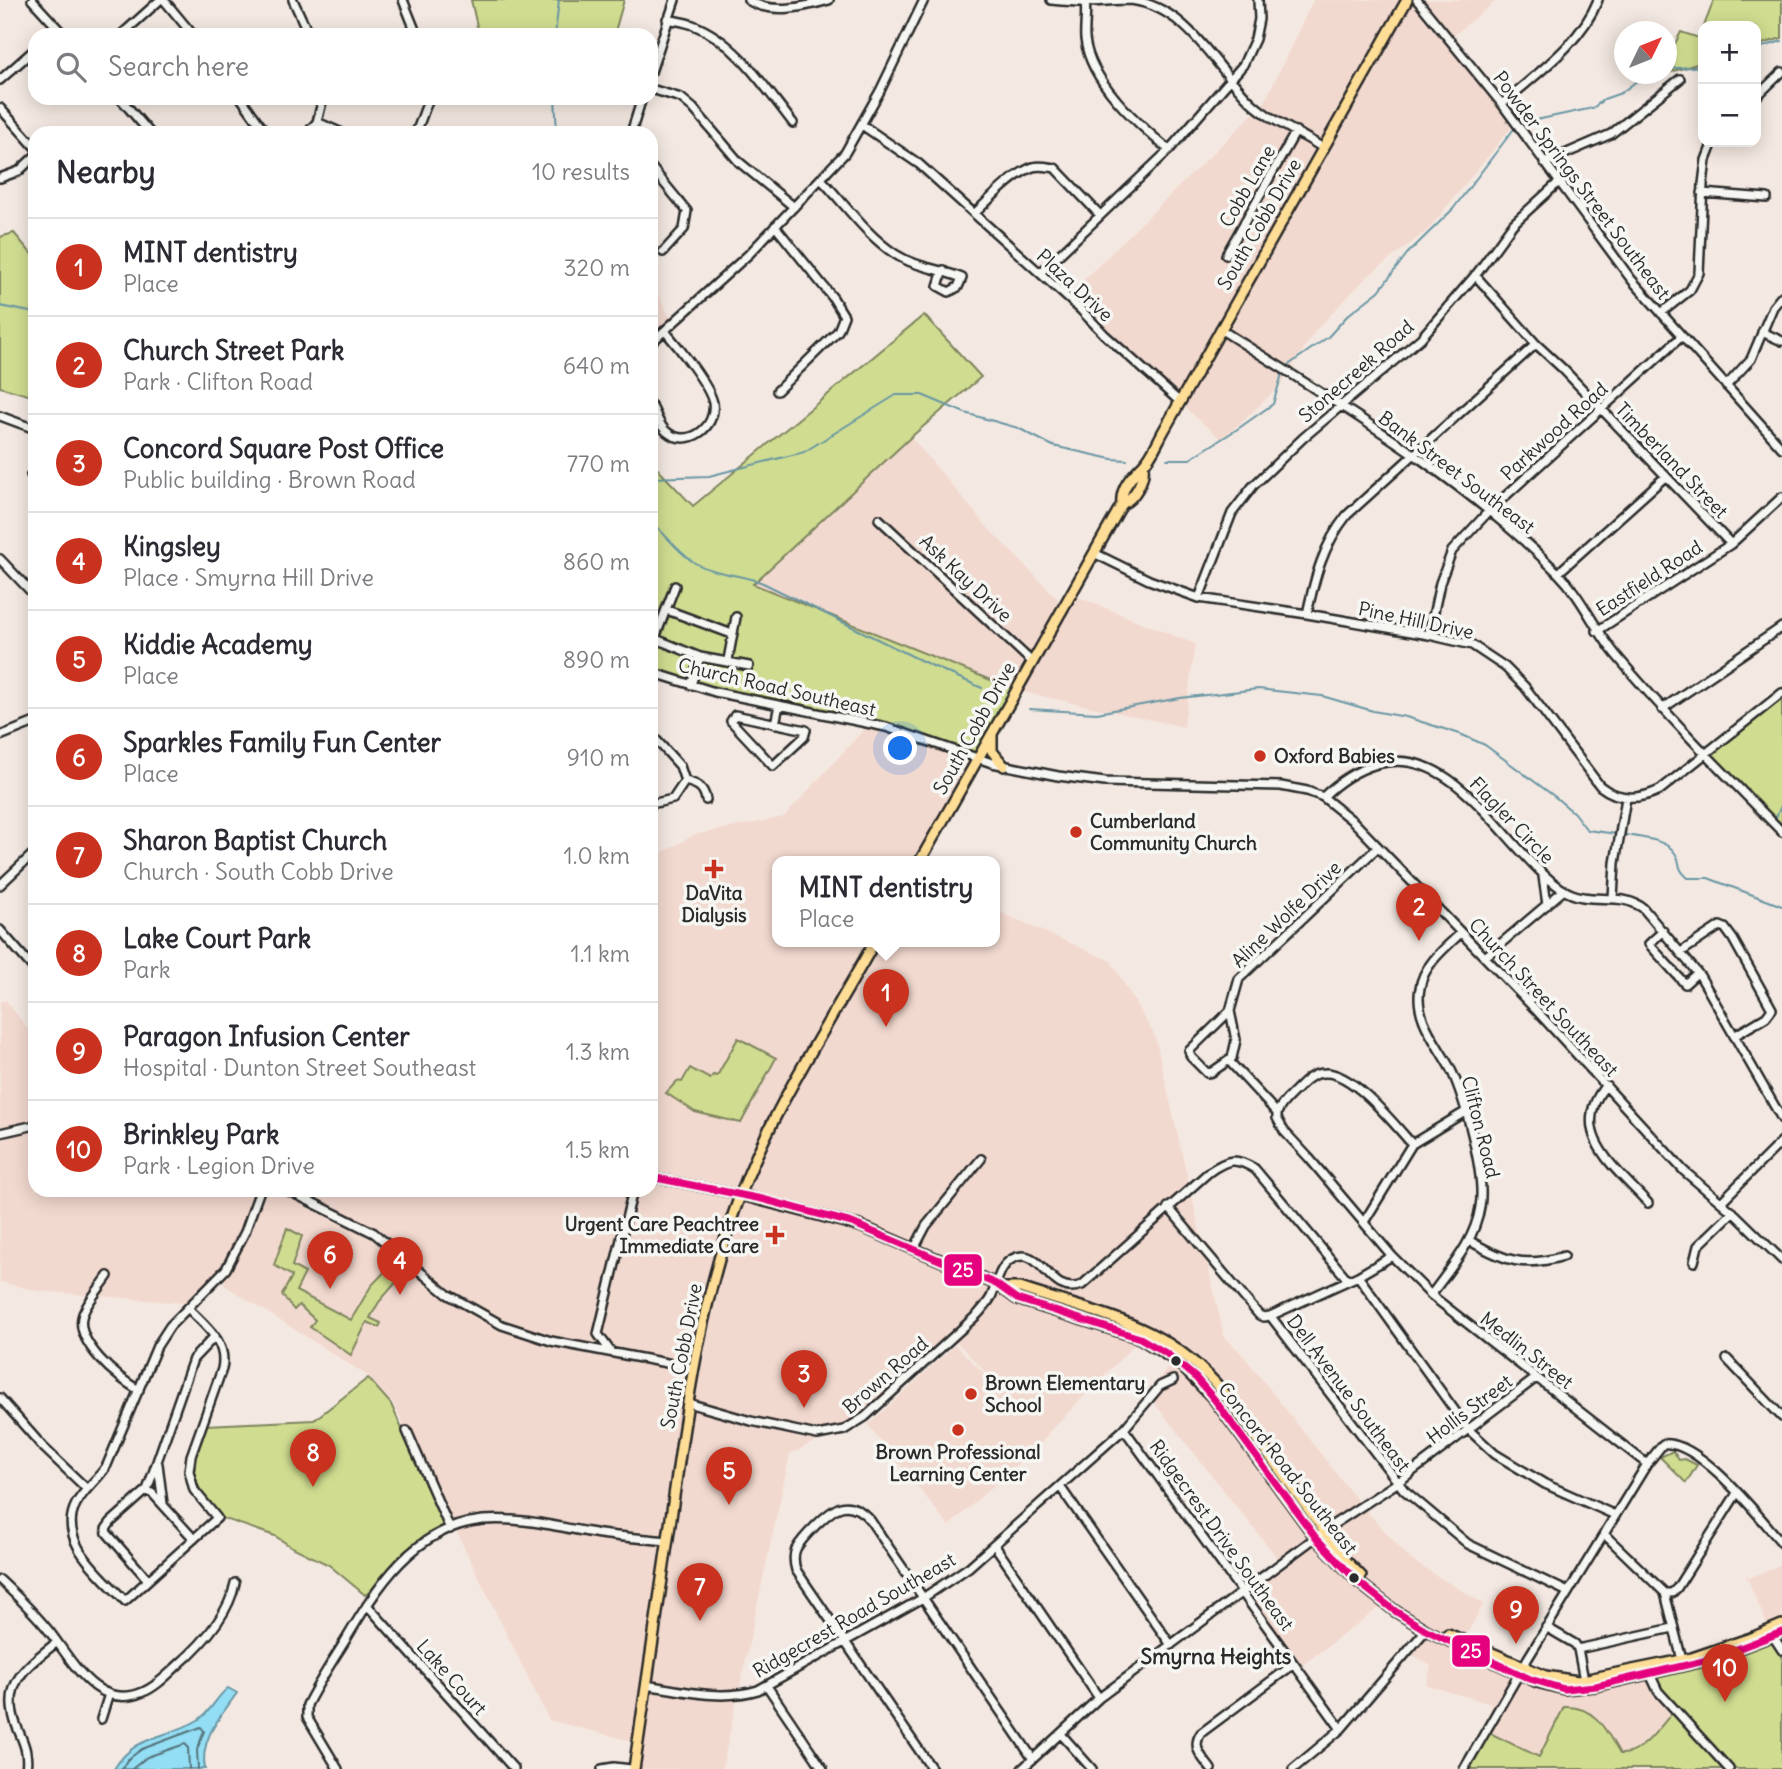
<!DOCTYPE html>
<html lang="en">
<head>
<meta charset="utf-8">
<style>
	:root { --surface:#fff; --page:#f7f7f7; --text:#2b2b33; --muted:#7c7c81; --line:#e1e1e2; --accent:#c8321e }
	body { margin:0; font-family:Delius,sans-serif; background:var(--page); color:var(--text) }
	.controls { position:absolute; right:21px; top:21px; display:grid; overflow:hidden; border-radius:14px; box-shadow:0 4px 18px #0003 }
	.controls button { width:63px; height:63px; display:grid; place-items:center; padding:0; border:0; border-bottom:2px solid var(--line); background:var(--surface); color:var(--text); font:35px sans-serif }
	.compass { position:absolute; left:1614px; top:21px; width:63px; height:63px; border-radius:50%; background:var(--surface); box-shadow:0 4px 18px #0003; rotate:47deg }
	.you { position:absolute; left:901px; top:749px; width:24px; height:24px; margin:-18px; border:5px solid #fff; border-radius:50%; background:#1a73e8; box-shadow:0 0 0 10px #1a73e833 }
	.badge { display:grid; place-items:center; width:46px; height:46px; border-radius:50%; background:var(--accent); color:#fff; font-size:23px; font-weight:700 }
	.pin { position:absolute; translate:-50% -58px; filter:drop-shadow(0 2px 4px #0008) }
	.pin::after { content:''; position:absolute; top:37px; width:24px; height:21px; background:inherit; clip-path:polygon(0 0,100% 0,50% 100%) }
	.popup { position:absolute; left:772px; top:856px; width:228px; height:91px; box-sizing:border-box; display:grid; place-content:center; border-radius:14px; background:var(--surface); filter:drop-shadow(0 2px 5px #0005); font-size:23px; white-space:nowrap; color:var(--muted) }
	.popup b { font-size:26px; color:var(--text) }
	.popup::after { content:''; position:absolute; left:50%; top:100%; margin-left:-14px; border:14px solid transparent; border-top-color:var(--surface) }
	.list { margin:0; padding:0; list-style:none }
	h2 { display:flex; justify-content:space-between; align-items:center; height:91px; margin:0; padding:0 28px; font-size:30px }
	h2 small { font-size:23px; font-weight:400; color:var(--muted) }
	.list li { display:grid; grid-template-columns:46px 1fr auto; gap:21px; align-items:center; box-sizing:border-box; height:98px; padding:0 28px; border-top:2px solid var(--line) }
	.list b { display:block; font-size:26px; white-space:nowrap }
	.list p { margin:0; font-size:23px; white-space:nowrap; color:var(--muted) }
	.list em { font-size:23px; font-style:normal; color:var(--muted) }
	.icon { flex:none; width:38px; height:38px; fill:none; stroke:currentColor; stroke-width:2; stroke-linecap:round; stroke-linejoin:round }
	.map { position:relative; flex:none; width:1782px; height:1769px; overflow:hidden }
	.search { position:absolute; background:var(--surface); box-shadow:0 4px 18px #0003; left:28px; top:28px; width:630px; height:77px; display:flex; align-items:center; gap:18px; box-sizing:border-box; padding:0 24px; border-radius:21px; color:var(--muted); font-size:26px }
	.panel { position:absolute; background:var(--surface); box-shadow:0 4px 18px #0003; left:28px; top:126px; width:630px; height:1071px; border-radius:21px }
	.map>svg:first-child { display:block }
</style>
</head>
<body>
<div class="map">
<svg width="1782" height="1769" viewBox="0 0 1782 1769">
	<rect width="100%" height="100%" fill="#f4e9e2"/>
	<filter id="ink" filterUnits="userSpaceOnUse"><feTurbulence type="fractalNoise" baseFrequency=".0143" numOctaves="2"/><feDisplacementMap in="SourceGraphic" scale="14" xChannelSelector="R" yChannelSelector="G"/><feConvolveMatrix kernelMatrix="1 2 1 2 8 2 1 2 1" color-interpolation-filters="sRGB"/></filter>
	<g filter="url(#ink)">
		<path fill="#f2d9cf" d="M1313,0H1497L1449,39L1515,123L1428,230L1368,276L1316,330L1280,386L1222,440L1175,399L1066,297L1264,103Z
			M651,279L673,324L651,340Z
			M911,437L989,529L1064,605L1071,594L1195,644L1184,727L1018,691L752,584Z
			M868,725L915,743L982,761L922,861H778V941H994L995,910L1111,961L1155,1036L1224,1336L1243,1355L1361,1505L1411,1560L1484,1604L1461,1643L1521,1671L1533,1664L1575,1675L1640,1667L1771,1634L1745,1573L1749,1578L1782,1564V1650L1675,1710L1639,1748L1622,1755L1564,1707L1539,1758L1486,1731L1491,1704L1426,1685L1431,1666L1405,1650L1420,1631L1380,1607L1296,1670L1240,1587L1278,1559L1147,1394L1176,1358L1140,1339L1047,1434L1048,1436L949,1526L868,1425L955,1345L1029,1417L950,1335L860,1420L790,1454L722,1769H632L635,1742L549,1720L393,1403L368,1376L224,1285L225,1272L196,1304L38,1291L0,1282V1002L6,1000L35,1039V1190H651V859L694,835L784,817Z"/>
		<path fill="#d0dd90" stroke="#7e845e" stroke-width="2" d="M471,0H624L614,35H479Z
			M1714,0H1782V38L1756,46V26H1704Z
			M1703,28V62L1658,76L1659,74H1666L1667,59L1681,32L1699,38Z
			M14,233L35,258V397L0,387V237Z
			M924,315L981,377L911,437L753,584L1018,691L982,761L915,743L868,725L715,692L651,669V462L693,506Z
			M1782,688V832L1704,753Z
			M738,1038L776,1058L741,1123L695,1112L666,1093L677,1081L682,1082L690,1068L710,1079L713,1075L717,1076Z
			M287,1228L302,1236L292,1266L305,1273L296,1291L351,1320L371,1286L396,1260L406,1271L379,1302L370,1318L381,1323L379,1327L367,1322L351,1355L310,1327L315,1320L299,1305L294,1310L282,1295L292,1276L274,1265Z
			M368,1378L391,1404L444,1524L443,1527C430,1534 415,1542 404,1553C391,1566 381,1585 365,1595L329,1565L290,1546L275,1536L222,1518L203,1497L194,1475L195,1458L206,1425L314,1420Z
			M1673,1451L1679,1460L1685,1459L1697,1465L1686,1483L1660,1457Z
			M1772,1634L1782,1650V1769H1464L1486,1731L1539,1757L1564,1707C1595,1705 1606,1730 1620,1754C1642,1756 1661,1724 1675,1710L1649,1672Z"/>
		<path fill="#93def4" stroke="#6996a4" stroke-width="2" d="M228,1688L237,1693C221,1716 199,1739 205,1769H114C135,1734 166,1739 198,1720C211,1712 216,1697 228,1688Z"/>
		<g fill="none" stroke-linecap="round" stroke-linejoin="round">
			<path stroke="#55737b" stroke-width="2" d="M122,1769L127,1760L142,1749L201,1727L204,1731L197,1750L198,1769
				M132,1769L147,1757L185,1744L188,1747L189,1769"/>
			<path stroke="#6996a4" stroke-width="2" d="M555,35L559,0
				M1756,49L1782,41
				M1666,69L1703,66
				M555,98L557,133
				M1522,123L1593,108L1604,99L1621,93L1646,74
				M0,306L35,313
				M1287,366L1328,337L1348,315L1379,291L1407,254L1453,209L1513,130
				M1167,459H1190L1239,428L1273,404L1282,374
				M651,478L709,476L804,452L896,395H922L965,413L1018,428L1053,446L1112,459L1127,460
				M651,522C667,535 677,552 695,563C716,575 741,574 763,583L926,663L982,688
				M1029,709L1097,713L1180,698L1258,689L1322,696L1373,711L1406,717L1460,734L1485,745L1554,796L1574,813L1587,830L1617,834
				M1776,817L1782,804
				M1626,835C1641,838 1666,839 1675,853C1683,864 1674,865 1688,878H1708L1782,906"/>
			<defs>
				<path id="minor" d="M32,0L64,35
					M164,0L193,35
					M293,0L309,35
					M403,0L417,35
					M748,0C771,15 805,7 829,0
					M1051,0C1062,1 1073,2 1083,2C1099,2 1115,0 1131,0C1189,8 1214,66 1251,102C1271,121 1300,133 1323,148
					M1417,0L1502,104L1631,279L1782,448
					M1085,1C1087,13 1084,26 1085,39C1090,82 1138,124 1169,150
					M667,19C676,21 685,22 693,25C736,41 766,89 793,123
					M121,35L160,0
					M651,72L675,0
					M0,80L35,49
					M651,89L681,98L693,108L739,162L794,207
					M1756,97L1782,72
					M120,98L150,133
					M241,98L266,133
					M1502,104C1537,73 1580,45 1598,0
					M0,108L35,147
					M317,122L342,133
					M862,125L919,164L1081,310L1104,334L1180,402
					M307,133L317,122L323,98
					M416,133L429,98
					M631,133L642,98
					M1544,163L1611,134L1680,79
					M651,167L687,211L684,229L663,252
					M0,178L19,171L35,156
					M821,179C844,203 866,235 895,254C915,267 940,269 962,278L958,287L949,292L938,286L943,270
					M1702,193L1767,198
					M975,213C990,199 1013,174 1033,167C1040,165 1048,167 1055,168L1100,215
					M775,226L833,298L844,316L838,331L777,391
					M1226,255L1296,131
					M1040,273L1169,150L1243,65L1255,39L1259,19L1258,0
					M1475,275L1536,344L1563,369L1731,544
					M1661,313L1690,290L1699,273L1703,184L1706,160L1713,142
					M1220,329C1338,404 1459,474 1558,573C1582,597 1594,628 1616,655C1668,717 1725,774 1782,832
					M1762,332L1782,341
					M651,343L749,254L845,153L880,91L924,0
					M1726,386L1751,359L1773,307L1782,296
					M651,405C657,414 658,425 667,432C688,449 717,427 713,403C710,386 677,345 665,331
					M0,416L35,429
					M31,475L35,472
					M879,519L1031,661
					M1094,553L1149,580L1199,598L1307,614L1429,635L1472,645L1505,667L1525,687L1600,786C1619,801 1639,800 1660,790L1782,693
					M0,559L35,596
					M1558,573L1666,476
					M1199,598L1232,513L1253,486L1303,438L1421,338L1478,272L1513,224L1559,182
					M667,610L732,634
					M1307,614C1315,577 1323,545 1347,515L1536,344
					M1597,631L1731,544L1782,497
					M1429,635L1440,583L1452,551L1489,511L1682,336
					M651,637L700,657L749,666
					M655,638L675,586
					M728,660L736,617
					M651,672L715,692L886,727L992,763L1058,776L1105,782L1281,786L1307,791L1323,797L1354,822L1535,1009L1684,1171L1736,1215L1782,1260
					M691,685L700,657
					M1662,709L1782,627
					M735,715L806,730L804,737L773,766L731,721Z
					M775,724L779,705
					M651,734L680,766L685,781L673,799L651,804
					M0,736L35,722
					M685,781C697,784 704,787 706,800
					M1323,797C1338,782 1357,770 1377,764C1456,742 1506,852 1562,889C1590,907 1617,890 1643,908L1700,976L1782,1119
					M1543,876L1547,905
					M0,885L35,852
					M1613,898L1615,863L1626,798
					M0,930L35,970
					M1663,931L1649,944L1685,984L1697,973
					M1681,952L1720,926L1725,928L1733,939L1772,1009L1766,1017L1734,1036
					M1485,957L1564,890
					M1230,1011L1239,979L1377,848
					M1230,1011L1236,1040L1232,1058L1212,1072L1207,1073L1191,1057L1189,1051Z
					M1229,1061L1277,1113V1118L1284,1131L1309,1158L1392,1256L1431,1295L1647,1464
					M1606,1085C1566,1133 1617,1169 1648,1203
					M1277,1113C1281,1103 1290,1096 1298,1088C1306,1080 1313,1073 1325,1073C1353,1072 1394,1124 1412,1144
					M0,1133L35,1125
					M651,1177L741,1195
					M287,1190L374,1233L447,1294L502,1325L551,1341L693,1368
					M1721,1202L1782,1141
					M1168,1207L1259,1315L1263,1317L1270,1316L1272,1318L1404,1490L1468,1544L1568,1592
					M1364,1222L1412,1144L1465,1112
					M1470,1241C1505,1261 1524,1268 1564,1256
					M914,1249L926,1226L981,1159
					M1694,1262L1698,1246L1733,1212
					M108,1276C100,1288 88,1301 83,1314C73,1341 118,1379 139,1390
					M1358,1276L1468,1429L1495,1454L1545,1484L1615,1515
					M1431,1295C1451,1267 1475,1241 1480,1207C1486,1176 1464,1094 1449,1066C1436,1042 1414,1017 1420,988C1423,965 1446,947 1461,933
					M189,1309C206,1327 228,1342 222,1369L191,1456L189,1471L194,1490L217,1518L125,1601C103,1576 56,1542 76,1504C84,1489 98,1480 107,1465L157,1346L170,1326L226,1269L245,1232L260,1190
					M1270,1316L1358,1276L1392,1256
					M611,1352L598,1334L633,1190
					M1727,1359L1782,1417
					M0,1398L43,1447L87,1489
					M688,1403L751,1421L817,1435L844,1430L865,1417L978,1314C983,1308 988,1303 991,1297C997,1284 999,1266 1012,1259C1043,1243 1047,1298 1082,1285L1209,1172C1228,1159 1235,1157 1255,1169L1348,1280
					M1124,1429L1341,1729
					M407,1431L450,1529
					M158,1464L163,1504
					M1061,1488L1171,1645
					M147,1490L193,1359L215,1336
					M1604,1534L1665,1593
					M995,1546L1099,1698
					M0,1580C17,1596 34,1612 49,1631C72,1660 97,1712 143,1692C156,1687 167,1675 177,1666C201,1645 229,1615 235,1583
					M148,1580L107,1533L106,1529L111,1522L147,1490L153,1494L194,1539
					M1665,1593H1672L1677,1588L1737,1493
					M1665,1593L1682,1660
					M367,1605L514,1769
					M1546,1627L1575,1644L1578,1649
					M1773,1636L1782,1650
					M1578,1649L1673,1628
					M1578,1649L1584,1680
					M1650,1674L1658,1691L1729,1769
					M646,1685C683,1691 722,1701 758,1690L923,1598L969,1567L1124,1429L1160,1386L1173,1380
					M767,1686L823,1769
					M101,1719L109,1694
					M1061,1734L1092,1769
					M26,1769C29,1753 23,1741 17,1727C0,1683 27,1666 57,1642
					M338,1769L307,1717V1705C318,1683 332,1662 345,1641C377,1587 414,1527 483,1520C518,1517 554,1526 588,1532C614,1537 641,1538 668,1541
					M602,1769L614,1767L631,1769
					M932,1769L796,1570C794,1563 793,1556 796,1549C802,1538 829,1510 841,1507C852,1504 863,1512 870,1520L1033,1759
					M1022,1769L1099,1698L1331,1526L1397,1483L1536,1378
					M1211,1769C1202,1757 1191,1747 1201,1733L1294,1664
					M1293,1769L1341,1729L1426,1630
					M1464,1769L1528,1658L1647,1464L1663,1444C1699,1439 1760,1518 1782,1543"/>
				<path id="major" d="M1122,504C1120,488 1132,476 1142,466C1151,458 1157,443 1163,432L1407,0
					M992,734V751L1004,766
					M920,861L1122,504C1135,498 1145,479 1143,466
					M741,1195L860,1226L996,1284L1017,1299L1140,1338L1178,1362L1214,1399L1316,1538L1357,1581L1395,1611L1426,1630L1537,1682L1564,1689L1596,1686L1708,1660L1782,1632
					M1005,1288H1020C1103,1316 1165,1322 1224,1393L1347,1562L1361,1576
					M1448,1634L1545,1676L1578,1681L1692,1658L1754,1637L1782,1625
					M634,1769C646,1685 659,1602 671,1518C686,1408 701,1298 741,1193C775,1104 829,1024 875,941"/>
			</defs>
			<use href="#minor" stroke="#2b2b2b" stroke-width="12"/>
			<use href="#major" stroke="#2b2b2b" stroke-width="14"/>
			<use href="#minor" stroke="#f6f6f2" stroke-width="7"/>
			<use href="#major" stroke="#fedd96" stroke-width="9"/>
			<defs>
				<path id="bus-1" d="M651,1177L762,1199L852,1223L996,1284L1017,1299L1140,1338L1166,1353L1196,1378L1214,1399L1316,1538L1357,1581L1395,1611L1426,1630L1530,1679L1564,1689L1596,1686L1708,1660L1782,1632"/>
			</defs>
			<use href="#bus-1" stroke="#f6f6f2" stroke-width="12"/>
			<use href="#bus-1" stroke="#e5007d" stroke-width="7"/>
		</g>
	</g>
	<g fill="#c8321e" stroke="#f6f6f2" stroke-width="2.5">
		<circle cx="1260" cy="756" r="7"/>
		<circle cx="1076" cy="832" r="7"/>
		<path d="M710.5 858.5h7v7h7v7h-7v7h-7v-7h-7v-7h7z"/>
		<path d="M771.5 1224.5h7v7h7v7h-7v7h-7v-7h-7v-7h7z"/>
		<circle cx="971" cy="1394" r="7"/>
		<circle cx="958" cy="1430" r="7"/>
	</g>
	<g fill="#2b2b2b" stroke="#f6f6f2" stroke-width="2.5">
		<circle cx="1176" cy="1361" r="6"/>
		<circle cx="1354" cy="1578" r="6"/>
	</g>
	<g text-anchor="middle" stroke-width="7" stroke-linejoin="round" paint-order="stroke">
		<g font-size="19" fill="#2b2b2b" stroke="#f6f6f2">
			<text transform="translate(1582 185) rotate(53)" y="7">Powder Springs Street Southeast</text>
			<text transform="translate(1247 186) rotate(-60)" y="7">Cobb Lane</text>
			<text transform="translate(1259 224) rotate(-60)" y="7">South Cobb Drive</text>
			<text transform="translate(1075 285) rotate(43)" y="7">Plaza Drive</text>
			<text transform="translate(1356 371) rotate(-41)" y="7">Stonecreek Road</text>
			<text transform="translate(1554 431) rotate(-42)" y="7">Parkwood Road</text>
			<text transform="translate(1672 460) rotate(46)" y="7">Timberland Street</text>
			<text transform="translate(1457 472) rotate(37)" y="7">Bank Street Southeast</text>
			<text transform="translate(966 578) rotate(43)" y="7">Ask Kay Drive</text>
			<text transform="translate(1649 578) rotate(-33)" y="7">Eastfield Road</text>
			<text transform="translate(1416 620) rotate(12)" y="7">Pine Hill Drive</text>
			<text transform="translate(777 687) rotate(13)" y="7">Church Road Southeast</text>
			<text transform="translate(974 728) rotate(-61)" y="7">South Cobb Drive</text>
			<text transform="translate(1512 820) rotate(46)" y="7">Flagler Circle</text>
			<text transform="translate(1286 914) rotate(-44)" y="7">Aline Wolfe Drive</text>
			<text transform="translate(1544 997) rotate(47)" y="7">Church Street Southeast</text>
			<text transform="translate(1481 1127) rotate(76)" y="7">Clifton Road</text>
			<text transform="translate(1527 1350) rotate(38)" y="7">Medlin Street</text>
			<text transform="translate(681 1356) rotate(-79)" y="7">South Cobb Drive</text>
			<text transform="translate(885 1375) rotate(-41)" y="7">Brown Road</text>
			<text transform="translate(1349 1393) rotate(53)" y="7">Dell Avenue Southeast</text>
			<text transform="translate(1469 1409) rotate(-37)" y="7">Hollis Street</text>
			<text transform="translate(1288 1468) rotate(52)" y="7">Concord Road Southeast</text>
			<text transform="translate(1222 1535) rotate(54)" y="7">Ridgecrest Drive Southeast</text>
			<text transform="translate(854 1615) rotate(-30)" y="7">Ridgecrest Road Southeast</text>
			<text transform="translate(452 1677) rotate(48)" y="7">Lake Court</text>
		</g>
		<g font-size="19" font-weight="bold" fill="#2b2b2b" stroke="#f6f6f2" text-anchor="start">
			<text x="1274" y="763">Oxford Babies</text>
			<text x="1090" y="828">Cumberland<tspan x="1090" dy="22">Community Church</tspan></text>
			<text x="714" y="900" text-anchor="middle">DaVita<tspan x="714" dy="22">Dialysis</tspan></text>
			<text x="759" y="1231" text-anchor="end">Urgent Care Peachtree<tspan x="759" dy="22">Immediate Care</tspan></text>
			<text x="985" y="1390">Brown Elementary<tspan x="985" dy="22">School</tspan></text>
			<text x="958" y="1459" text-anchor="middle">Brown Professional<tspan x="958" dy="22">Learning Center</tspan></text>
		</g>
		<g font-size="21" font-weight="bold" fill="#2b2b2b" stroke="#f6f6f2">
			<text x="1216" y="1664">Smyrna Heights</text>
		</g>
	</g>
	<g stroke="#f6f6f2" stroke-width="2.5">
		<rect x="943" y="1253" width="40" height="34" rx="7" fill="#e5007d"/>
		<rect x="1451" y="1634" width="40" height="34" rx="7" fill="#e5007d"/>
	</g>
	<g font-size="19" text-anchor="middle" font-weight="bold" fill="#fff">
		<text x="963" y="1277">25</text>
		<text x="1471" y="1658">25</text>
	</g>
</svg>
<div class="controls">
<button>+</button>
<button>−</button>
</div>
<svg class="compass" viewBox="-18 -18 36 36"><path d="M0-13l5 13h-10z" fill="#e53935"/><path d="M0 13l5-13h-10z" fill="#7c7c81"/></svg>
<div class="you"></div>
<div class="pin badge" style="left:886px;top:1027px">1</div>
<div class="popup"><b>MINT dentistry</b>Place</div>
<div class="pin badge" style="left:1419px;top:941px">2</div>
<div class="pin badge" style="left:804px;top:1408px">3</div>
<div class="pin badge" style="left:400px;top:1295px">4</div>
<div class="pin badge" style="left:729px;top:1505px">5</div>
<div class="pin badge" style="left:330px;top:1289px">6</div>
<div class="pin badge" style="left:700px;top:1621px">7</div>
<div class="pin badge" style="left:313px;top:1487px">8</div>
<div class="pin badge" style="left:1516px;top:1644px">9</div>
<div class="pin badge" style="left:1725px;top:1702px">10</div>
<div class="search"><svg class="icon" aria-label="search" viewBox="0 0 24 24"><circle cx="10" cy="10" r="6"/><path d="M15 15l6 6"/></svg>Search here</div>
<section class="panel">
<h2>Nearby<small>10 results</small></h2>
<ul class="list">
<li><span class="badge">1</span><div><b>MINT dentistry</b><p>Place</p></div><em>320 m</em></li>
<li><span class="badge">2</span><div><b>Church Street Park</b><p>Park · Clifton Road</p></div><em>640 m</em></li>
<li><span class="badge">3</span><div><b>Concord Square Post Office</b><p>Public building · Brown Road</p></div><em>770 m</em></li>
<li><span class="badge">4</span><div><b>Kingsley</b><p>Place · Smyrna Hill Drive</p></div><em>860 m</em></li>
<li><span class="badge">5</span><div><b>Kiddie Academy</b><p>Place</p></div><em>890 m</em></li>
<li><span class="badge">6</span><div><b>Sparkles Family Fun Center</b><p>Place</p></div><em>910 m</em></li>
<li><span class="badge">7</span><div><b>Sharon Baptist Church</b><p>Church · South Cobb Drive</p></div><em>1.0 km</em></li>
<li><span class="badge">8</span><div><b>Lake Court Park</b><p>Park</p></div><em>1.1 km</em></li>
<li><span class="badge">9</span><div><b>Paragon Infusion Center</b><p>Hospital · Dunton Street Southeast</p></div><em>1.3 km</em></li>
<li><span class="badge">10</span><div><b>Brinkley Park</b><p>Park · Legion Drive</p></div><em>1.5 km</em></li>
</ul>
</section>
</div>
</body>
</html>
